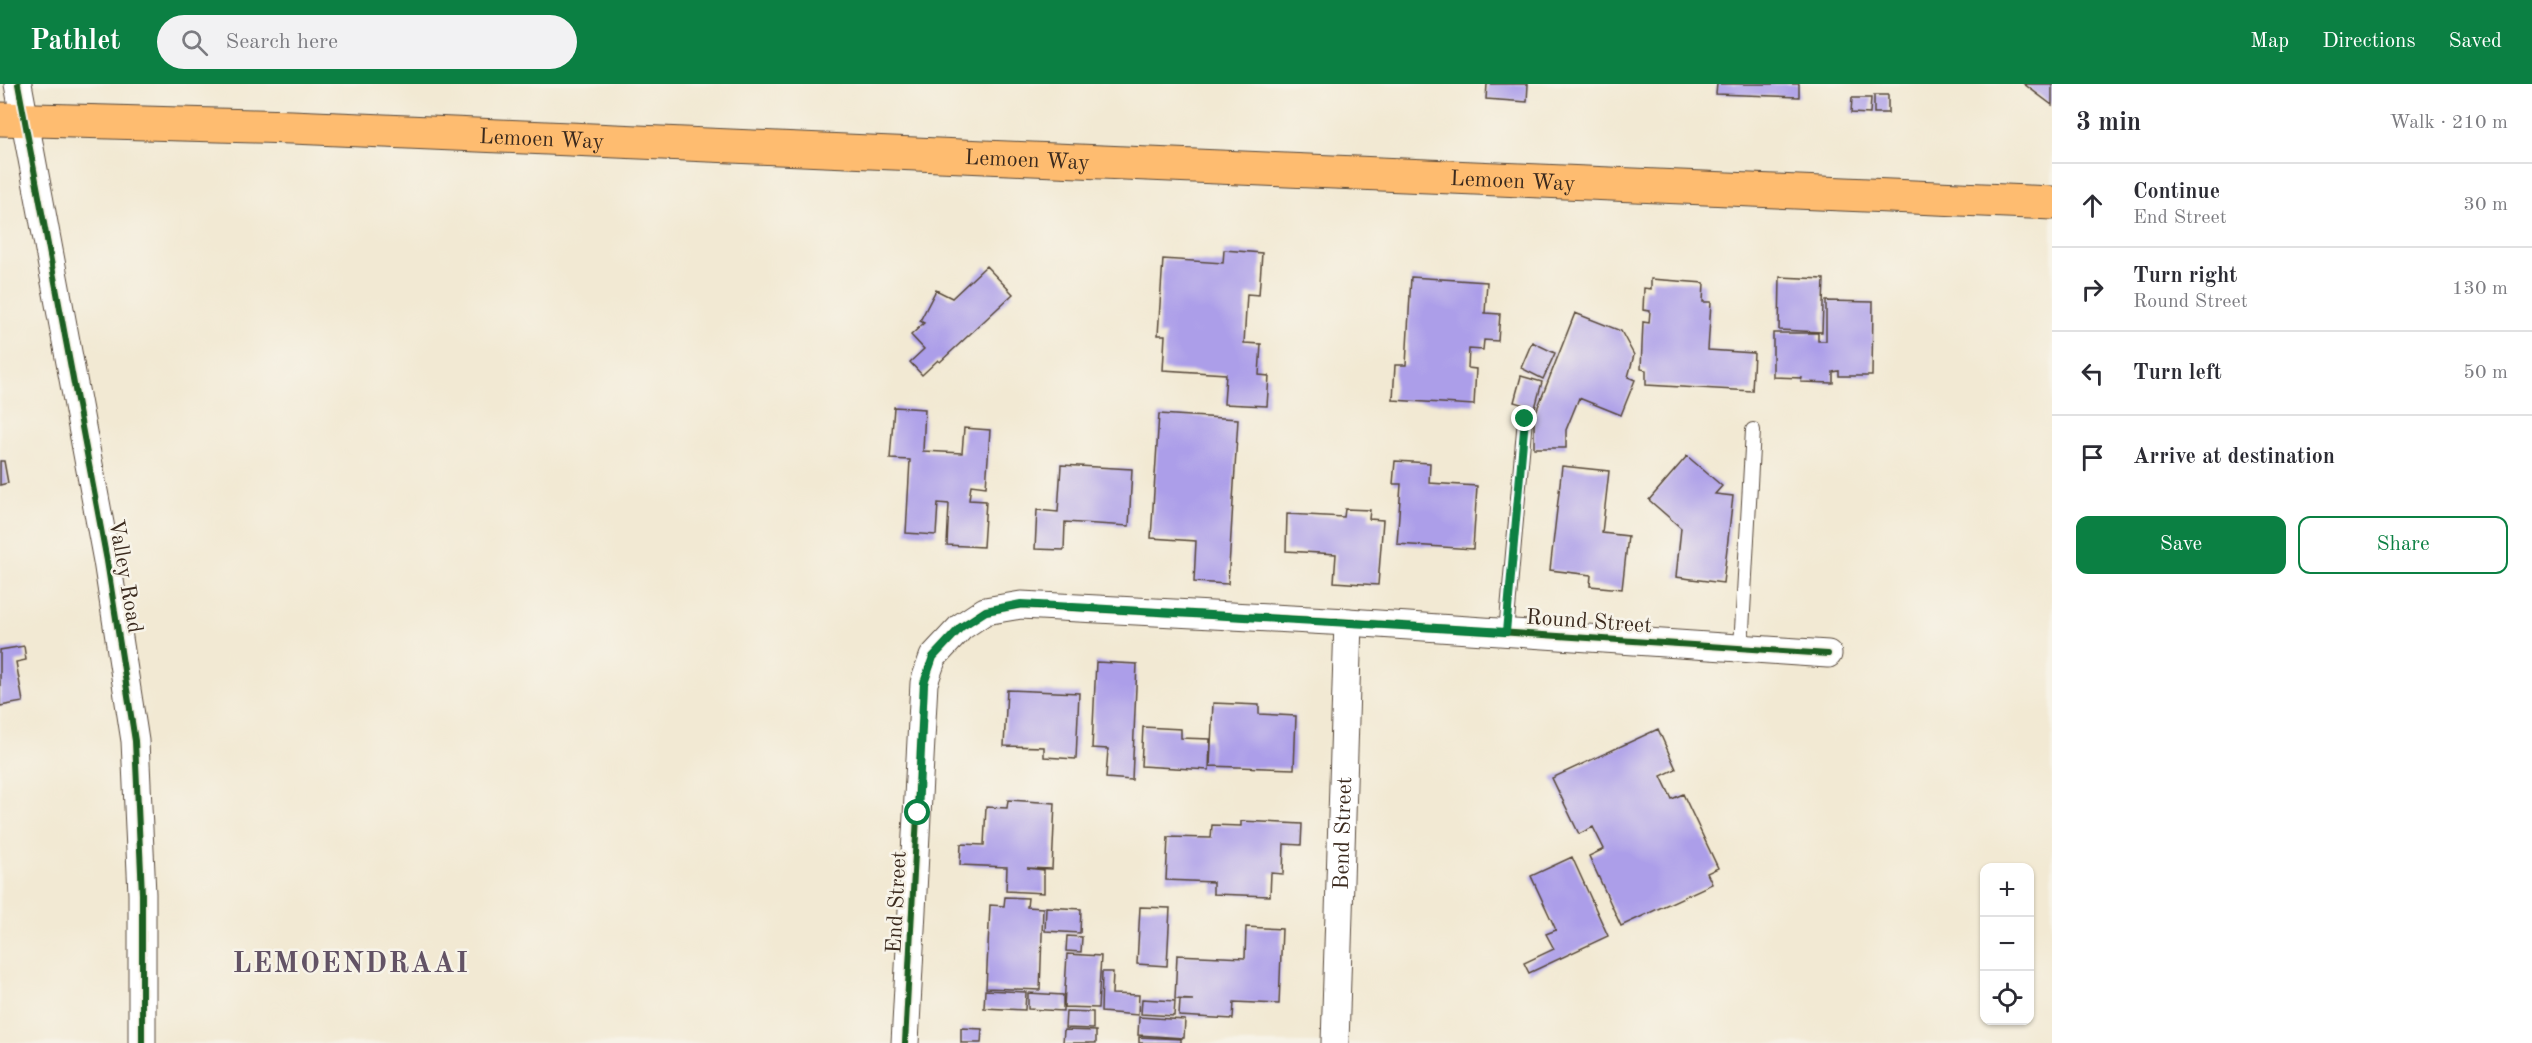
<!DOCTYPE html>
<html lang="en">
<head>
<meta charset="utf-8">
<style>
	:root { --surface:#fff; --page:#f2f2f3; --text:#2b2b33; --muted:#7c7c81; --line:#e1e1e2; --accent:#0b8043 }
	body { margin:0; font-family:"Old Standard TT",serif; background:var(--page); color:var(--text) }
	.controls { position:absolute; right:18px; bottom:18px; display:grid; overflow:hidden; border-radius:12px; box-shadow:0 2px 4px #0004 }
	.controls button { width:54px; height:54px; display:grid; place-items:center; padding:0; border:0; border-bottom:2px solid var(--line); background:var(--surface); color:var(--text); font:30px sans-serif }
	.stop { position:absolute; width:18px; height:18px; margin:-14px; border:4px solid #0b8043; border-radius:50%; background:#fff }
	.stop.end { background:#0b8043; border-color:#fff; box-shadow:0 2px 6px #0008 }
	.list { margin:0; padding:0; list-style:none }
	h2 { display:flex; justify-content:space-between; align-items:center; height:78px; margin:0; padding:0 24px; font-size:26px }
	h2 small { font-size:20px; font-weight:400; color:var(--muted) }
	.list li { display:grid; grid-template-columns:39px 1fr auto; gap:18px; align-items:center; box-sizing:border-box; height:84px; padding:0 24px; border-top:2px solid var(--line) }
	.list b { display:block; font-size:22px; white-space:nowrap }
	.list p { margin:0; font-size:20px; white-space:nowrap; color:var(--muted) }
	.list em { font-size:20px; font-style:normal; color:var(--muted) }
	.actions { display:flex; gap:12px; padding:18px 24px }
	.actions a { flex:1; padding:14px 0; border:2px solid var(--accent); border-radius:12px; text-align:center; font-size:21px; color:var(--accent) }
	.actions .main { background:var(--accent); color:#fff }
	.icon { flex:none; width:33px; height:33px; fill:none; stroke:currentColor; stroke-width:2; stroke-linecap:round; stroke-linejoin:round }
	.map { position:relative; flex:none; width:2052px; height:959px; overflow:hidden }
	header { display:flex; align-items:center; gap:36px; box-sizing:border-box; height:84px; padding:0 30px; background:var(--accent); color:#fff }
	header strong { font-size:28px }
	nav { display:flex; gap:33px; margin-inline-start:auto; font-size:21px }
	.search { width:420px; height:54px; background:var(--page); display:flex; align-items:center; gap:15px; box-sizing:border-box; padding:0 21px; border-radius:33px; color:var(--muted); font-size:22px }
	main { display:flex }
	aside { flex:1; background:var(--surface) }
	.map>svg:first-child { display:block }
</style>
</head>
<body>
<header>
<strong>Pathlet</strong>
<div class="search"><svg class="icon" aria-label="search" viewBox="0 0 24 24"><circle cx="10" cy="10" r="6"/><path d="M15 15l6 6"/></svg>Search here</div>
<nav><a>Map</a><a>Directions</a><a>Saved</a></nav>
</header>
<main>
<div class="map">
<svg width="2052" height="959" viewBox="0 0 2052 959">
	<rect width="100%" height="100%" fill="#f7f3e8"/>
	<filter id="ink" filterUnits="userSpaceOnUse"><feTurbulence type="fractalNoise" baseFrequency=".0167" numOctaves="2"/><feDisplacementMap in="SourceGraphic" scale="12" xChannelSelector="R" yChannelSelector="G"/><feConvolveMatrix kernelMatrix="1 2 1 2 8 2 1 2 1" color-interpolation-filters="sRGB"/></filter>
	<filter id="wash" filterUnits="userSpaceOnUse"><feTurbulence type="fractalNoise" baseFrequency=".008" numOctaves="4" result="noise"/><feDisplacementMap in="SourceGraphic" scale="24" xChannelSelector="R" yChannelSelector="G"/><feGaussianBlur stdDeviation="1.35" result="paint"/><feColorMatrix in="noise" values="0 0 0 0 0 0 0 0 0 0 0 0 0 0 0 0 0 1.4 0 .05"/><feComposite in="paint" operator="in"/></filter>
	<g filter="url(#wash)">
		<rect width="100%" height="100%" fill="#f2e9d3"/>
		<g id="blocks">
			<path fill="#ac9ee9" d="M1487,0H1528L1527,18L1486,15Z
				M1717,0H1799V13L1716,10Z
				M2024,0H2052V21Z
				M1874,11H1888V29H1874Z
				M1852,14H1871L1870,30L1851,29Z
				M1224,166L1262,169L1259,211L1247,210L1244,259L1261,260L1259,291L1269,292L1267,322L1224,320L1226,290L1163,286L1165,251H1158L1163,175L1223,179Z
				M986,182L1013,210L940,278L938,276L922,291L910,278L924,265L911,251L924,239L920,237L936,206L952,214Z
				M1411,193L1487,198L1485,229L1500,230L1498,257L1484,256L1483,266L1469,265L1468,284L1476,285L1474,321L1393,316L1395,281H1406Z
				M1780,193L1824,195L1822,248L1779,246Z
				M1651,195L1704,199L1703,218H1711L1708,266L1754,269L1752,307L1646,301V286L1641,285L1643,238L1649,239L1650,227L1643,226L1644,204L1651,205Z
				M1826,217L1873,218L1872,292H1839V287L1833,288V299L1801,298L1802,294L1773,293V249H1818V257H1826Z
				M1575,229L1621,247L1634,271L1628,293L1635,296L1621,331L1579,314L1566,346V364H1534V333Z
				M1532,258L1555,269L1543,295L1521,284Z
				M1521,292L1542,298L1535,324L1514,318Z
				M894,323L925,325L923,367L962,369L964,344L990,346L986,403L971,401L969,416L986,417L983,463L947,461L949,420L938,419L936,451L906,449L910,376L890,375Z
				M1159,330L1238,335L1228,500L1194,498L1196,457L1151,454Z
				M1687,372L1722,402L1715,410L1733,412L1723,499L1676,493L1681,444L1649,416Z
				M0,377H4L8,399L0,401Z
				M1395,377L1430,379L1429,399L1477,402L1473,465L1397,460L1401,400H1393Z
				M1061,381L1132,385L1129,442L1065,438L1064,466L1035,465L1037,426L1058,428Z
				M1562,382L1609,387L1602,449L1628,452L1622,505L1590,502L1591,491L1550,486Z
				M1345,425L1370,426L1369,435L1383,436L1378,501L1334,498L1336,470L1286,467L1287,430L1344,433Z
				M24,562L26,576L16,578L23,618L0,622V566Z
				M1096,578L1137,580L1132,696L1106,694L1108,665L1092,664Z
				M1007,606L1079,609L1076,675L1044,673V663L1004,662Z
				M1213,619L1259,621V630L1296,632L1294,685L1210,682Z
				M1143,643L1181,645V654L1210,655L1209,686L1141,682Z
				M1658,645L1676,685L1661,692L1672,715L1683,710L1718,784L1707,789L1712,800L1621,842L1589,772L1604,765L1593,743L1579,750L1552,694Z
				M1008,716L1055,719L1052,785L1027,784L1044,786V809L1006,807L1007,783L960,781L961,760L984,761L986,723L1007,724Z
				M1241,737L1302,740L1301,761L1284,760L1283,790L1271,789L1270,812L1213,810V798L1166,796L1168,753L1211,754L1212,741L1241,742Z
				M1572,773L1608,852L1529,889L1524,879L1554,865L1546,850L1556,846L1531,792Z
				M1005,813L1028,814L1027,823L1043,824L1040,906L986,904L990,821L1004,822Z
				M1046,823L1081,825L1080,849L1045,847Z
				M1140,823L1170,824L1167,882L1137,880Z
				M1246,843L1282,845L1279,920L1234,918L1233,935L1179,932L1180,916H1193L1175,915L1177,871L1245,874Z
				M1067,852L1082,853L1081,868L1066,867Z
				M1067,870L1101,872L1098,924L1064,923Z
				M1102,888H1113L1112,910L1139,911L1138,931L1101,928Z
				M985,906L1026,908L1025,926L984,924Z
				M1028,909L1063,911V927L1028,925Z
				M1142,915L1175,917L1174,932L1141,930Z
				M1066,927L1093,928V945L1065,944Z
				M1139,933L1185,936L1184,954L1138,951Z
				M961,944L982,945L981,959H961Z
				M1064,946L1096,947V959H1063Z
				M1139,953L1181,955V959H1139Z"/>
		</g>
	</g>
	<g filter="url(#ink)">
		<use href="#blocks" fill-opacity="0" stroke="#564739" stroke-width="1.5"/>
		<g fill="none" stroke-linecap="round" stroke-linejoin="round">
			<defs>
				<path id="service" d="M1506,548L1525,335
					M1741,564L1753,346"/>
				<g id="minor">
					<path d="M18,0L107,477L135,657L142,810V959"/>
					<path d="M905,959L924,599L933,573L961,543L985,527L1021,521L1348,538L1828,570"/>
					<path id="s1" d="M1335,959L1348,538"/>
				</g>
				<g id="trunk">
					<path id="s2" d="M0,35L292,43L2052,119"/>
				</g>
			</defs>
			<use href="#service" stroke="#564739" stroke-width="16"/>
			<use href="#minor" stroke="#564739" stroke-width="29"/>
			<use href="#trunk" stroke="#564739" stroke-width="35"/>
			<use href="#service" stroke="#fff" stroke-width="14"/>
			<use href="#minor" stroke="#fff" stroke-width="27"/>
			<use href="#trunk" stroke="#febc70" stroke-width="33"/>
			<defs>
				<path id="cycleway" d="M18,0L107,477L135,657L142,810V959
					M905,959L924,599L933,573L961,543L985,527L1021,521L1348,538L1828,570"/>
			</defs>
			<use href="#cycleway" stroke="#f7f3e8" stroke-width="10"/>
			<use href="#cycleway" stroke="#1b5e20" stroke-width="6"/>
		</g>
	</g>
	<g fill="none" stroke-linecap="round" stroke-linejoin="round" filter="url(#ink)">
		<path stroke="#0b8043" stroke-width="8" d="M918,729L924,599L933,573L961,543L986,527L1021,520L1506,548L1525,335"/>
	</g>
	<g text-anchor="middle" stroke-width="5" stroke-linejoin="round" paint-order="stroke">
		<g font-size="22" fill="#3b2a1e" stroke="#f7f3e8">
			<text dy="8" stroke="none"><textPath href="#s2" startOffset="542">Lemoen Way</textPath></text>
			<text dy="8" stroke="none"><textPath href="#s2" startOffset="1028">Lemoen Way</textPath></text>
			<text dy="8" stroke="none"><textPath href="#s2" startOffset="1514">Lemoen Way</textPath></text>
			<text transform="translate(127 492) rotate(80)" y="8">Valley Road</text>
			<text transform="translate(1589 536) rotate(4)" y="8">Round Street</text>
			<text dy="8" stroke="none"><textPath href="#s1" startOffset="210">Bend Street</textPath></text>
			<text transform="translate(895 818) rotate(-87)" y="8">End Street</text>
		</g>
		<g font-size="28" font-weight="bold" letter-spacing="1.5" fill="#635365" stroke="#f7f3e8">
			<text x="351" y="888">LEMOENDRAAI</text>
		</g>
	</g>
</svg>
<div class="controls">
<button>+</button>
<button>−</button>
<button><svg class="icon" aria-label="locate" viewBox="0 0 24 24"><circle cx="12" cy="12" r="6"/><path d="M12 2v4M12 18v4M2 12h4M18 12h4"/></svg></button>
</div>
<div class="stop" style="left:918px;top:729px"></div>
<div class="stop end" style="left:1525px;top:335px"></div>
</div>
<aside>
<h2>3 min<small>Walk · 210 m</small></h2>
<ul class="list">
<li><svg class="icon" aria-label="ahead" viewBox="0 0 24 24"><path d="M12 20V5M6 11l6-6 6 6"/></svg><div><b>Continue</b><p>End Street</p></div><em>30 m</em></li>
<li><svg class="icon" aria-label="right" viewBox="0 0 24 24"><path d="M7 20v-9h11M14 6l5 5-5 5"/></svg><div><b>Turn right</b><p>Round Street</p></div><em>130 m</em></li>
<li><svg class="icon" aria-label="left" viewBox="0 0 24 24"><path d="M17 20v-9H6M10 6l-5 5 5 5"/></svg><div><b>Turn left</b></div><em>50 m</em></li>
<li><svg class="icon" aria-label="arrive" viewBox="0 0 24 24"><path d="M6 21V4h12l-3 4 3 4H6"/></svg><div><b>Arrive at destination</b></div></li>
</ul>
<div class="actions"><a class="main">Save</a><a>Share</a></div>
</aside>
</main>
</body>
</html>
